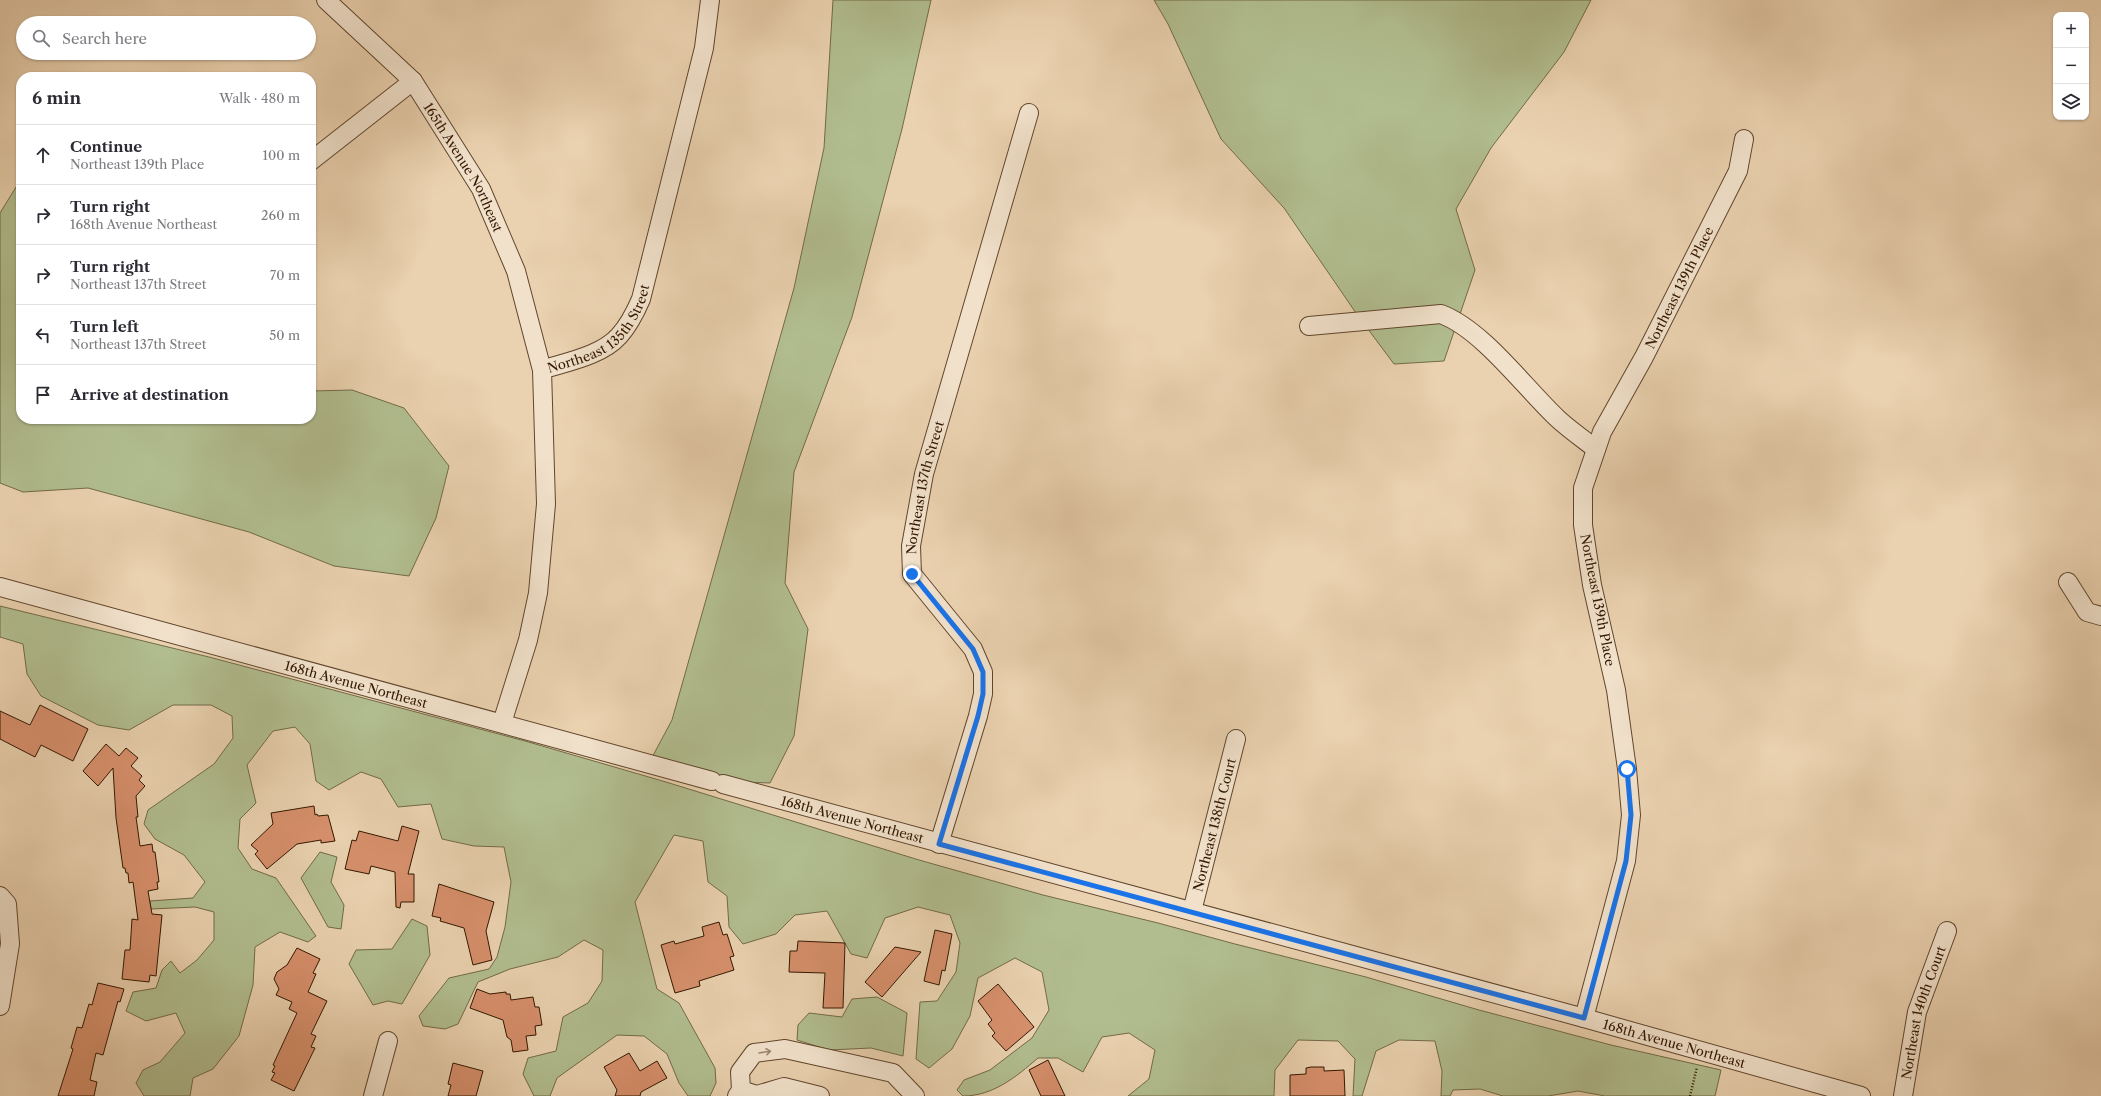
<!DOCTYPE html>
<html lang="en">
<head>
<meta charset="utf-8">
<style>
	:root { --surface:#fff; --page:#f7f7f7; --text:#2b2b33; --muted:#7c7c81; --line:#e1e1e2 }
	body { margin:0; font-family:"Libre Caslon Text",serif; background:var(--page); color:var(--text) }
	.controls { position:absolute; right:12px; top:12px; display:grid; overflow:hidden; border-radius:8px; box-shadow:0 1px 3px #0004 }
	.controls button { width:36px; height:36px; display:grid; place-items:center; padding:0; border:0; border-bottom:1px solid var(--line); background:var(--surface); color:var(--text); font:20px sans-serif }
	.stop { position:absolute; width:12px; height:12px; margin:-9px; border:3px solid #1a73e8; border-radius:50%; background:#fff }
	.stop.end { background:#1a73e8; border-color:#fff; box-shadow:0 1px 4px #0008 }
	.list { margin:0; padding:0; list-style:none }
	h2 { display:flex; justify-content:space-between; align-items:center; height:52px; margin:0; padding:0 16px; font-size:17px }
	h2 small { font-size:13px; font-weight:400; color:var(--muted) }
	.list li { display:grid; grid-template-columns:26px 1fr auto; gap:12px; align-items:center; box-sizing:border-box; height:60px; padding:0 16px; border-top:1px solid var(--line) }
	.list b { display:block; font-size:15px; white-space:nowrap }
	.list p { margin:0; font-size:13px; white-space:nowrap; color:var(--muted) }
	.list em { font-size:13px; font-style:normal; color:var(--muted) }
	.icon { flex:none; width:22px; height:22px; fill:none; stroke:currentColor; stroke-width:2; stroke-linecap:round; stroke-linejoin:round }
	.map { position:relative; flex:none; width:2101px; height:1096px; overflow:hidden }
	.search { position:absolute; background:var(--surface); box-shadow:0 1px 3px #0004; left:16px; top:16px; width:300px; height:44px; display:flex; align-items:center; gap:10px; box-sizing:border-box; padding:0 14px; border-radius:22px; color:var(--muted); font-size:15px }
	.panel { position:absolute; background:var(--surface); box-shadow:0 1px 3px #0004; left:16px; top:72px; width:300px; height:352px; border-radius:16px }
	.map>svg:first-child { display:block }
</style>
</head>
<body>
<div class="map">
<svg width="2101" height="1096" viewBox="0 0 2101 1096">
	<rect width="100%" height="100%" fill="#ead1af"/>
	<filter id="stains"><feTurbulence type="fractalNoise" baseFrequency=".005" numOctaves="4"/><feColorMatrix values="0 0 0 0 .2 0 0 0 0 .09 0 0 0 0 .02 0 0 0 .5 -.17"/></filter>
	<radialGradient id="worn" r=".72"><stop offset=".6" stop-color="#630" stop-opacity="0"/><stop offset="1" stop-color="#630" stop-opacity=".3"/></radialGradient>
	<path fill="#b1bd8f" stroke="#726a48" d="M833,0H931L902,129L852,317L794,472L785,583L808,629L794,736L770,783L712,781L649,763L672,720L794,288L824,148Z
		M1154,0H1591L1564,52L1491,148L1456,209L1475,270L1444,361L1394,364L1356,313L1284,208L1221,139L1168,24Z
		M21,179V419H311V391L352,390L404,408L449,466L436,518L409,576L334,566L249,532L88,488L23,492L0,483V213Z
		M0,606L209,657L525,741L666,782L919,860L1043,895L1158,923L1235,944L1366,977L1479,1010L1611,1045L1721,1070L1715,1096H1605L1578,1091L1548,1096H1503L1480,1089L1453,1090L1450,1096H1441L1442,1071L1435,1041L1399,1040L1376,1051L1362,1096H1353L1355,1059L1338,1041L1298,1040L1275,1070L1274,1096H1128L1149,1079L1155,1050L1129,1033L1102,1037L1083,1072L1058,1058H1038C1016,1077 993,1096 963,1096L957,1090L964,1080L990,1070L1032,1038L1049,1010L1042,972L1015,958L978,978L970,1016L952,1049L929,1068L916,1059L920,1002L937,1001L956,972L960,943L950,915L918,907L885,918L867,958L851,954L827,911L795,915L776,934L743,944L729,927L727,896L708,882L703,841L674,835L635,902L657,989L679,1003L715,1068L716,1083L710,1096H688L679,1083L667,1054L644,1036L617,1035L557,1078L550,1096H534L523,1074L528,1058L556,1051L563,1017L588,1003L602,981L603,950L584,940L558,957L510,969L478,982L458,1024L445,1029L423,1026L419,1016L449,978L489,969L497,957L505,927L511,882L504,847L474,846L442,839L431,804L398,807L381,779L361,772L329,790L316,781L310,744L295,727L273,731L247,765L256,803L240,819L238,848L252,869L276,878L316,936L308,942L280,932L255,947L253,985L239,1036L213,1069L193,1078L190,1096H144L136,1083L143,1070L160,1062L185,1033L176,1013L146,1021L126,1011L133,992L156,988L162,970L171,961L180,973L197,960L214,940V912L195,907L151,909L150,901L193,898L205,882L184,855L155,839L144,824L148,810L214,764L233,738L232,716L211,705H173L129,730L98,725L41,696L27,674L23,644L0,637Z
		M320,852L337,857L331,882L344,905L341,929L328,927L301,878Z
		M412,919L427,926L430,955L402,1004L388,1001L373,1005L349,964L356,950L392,949Z
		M877,997L907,1013L903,1056L871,1048L829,1050L797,1040L798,1025L809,1013L842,1017L852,999Z"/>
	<path fill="#d7906c" stroke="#331700" d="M40,705L88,729L73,761L41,745L35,757L0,739V711L30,725Z
		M106,744L119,756L126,748L138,758L131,766L142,776L139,780L145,786L136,796L138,817H136L140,846L152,844L153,852H155L159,882H157L158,889L148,891L152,914L162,915L156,976L150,975L149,982L122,979L125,950H130L132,919L138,920L133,882L129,883L128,873H126L125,868H123L116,818L113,768L98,786L83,771Z
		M314,806L315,815L317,814L318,816L328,815L335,841L321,843V840L297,844L267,869L255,854L258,851L251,845L273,824L271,813Z
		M402,826L419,831L408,874H414V902H401L400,908L396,907L395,872L371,866L369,874L345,869L352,840L356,841L359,831L398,841Z
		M439,884L494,902L486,931L492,960L473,965L464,928L440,921L441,918L432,916Z
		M719,922L723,935L727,934L734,956L730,957L734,970L699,981L700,986L675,993L661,945L674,941L675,944L704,936L702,927Z
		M935,930L952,934L945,971L942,970L939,985L924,981Z
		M798,941L845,943L843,1008H823L825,973L789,972L790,951H797Z
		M895,947L921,952L882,997L865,982Z
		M297,948L320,959L313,973L316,974L308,992L327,1001L311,1034L316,1036L311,1047L315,1048L294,1091L271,1080L275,1073L272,1072L275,1066L273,1065L297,1013L289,1009L292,1002L276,995L279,989L274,979L277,972L287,965Z
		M98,983L124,989L120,1002L118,1001L103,1055L96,1053L90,1080L97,1082L94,1096H58L73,1049L71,1048L77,1027L82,1028L89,1004L92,1005Z
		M998,984L1034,1027L1006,1051L992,1036L995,1033L988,1024L992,1020L978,1001Z
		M477,989L490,994L506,992V994H510L511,1000L533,997L535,1007H539L542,1025L535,1026L536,1035L526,1036L528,1050L513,1052L511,1040L507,1037L503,1020L470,1008Z
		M629,1053L640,1071L657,1061L667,1078L641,1092L640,1096H615L617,1090L604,1067Z
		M1048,1060L1065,1096H1041L1029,1070Z
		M453,1063L483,1071L476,1096H448L451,1085L448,1084Z
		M1311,1067H1324V1071L1344,1070L1345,1096H1290V1075L1306,1074V1068Z"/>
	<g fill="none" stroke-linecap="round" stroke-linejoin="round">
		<defs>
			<g id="minor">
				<path id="s1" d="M326,0L413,81L481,189L516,271L542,370"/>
				<path d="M311,161L413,81"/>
				<path d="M1309,326L1441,314C1483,330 1524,387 1558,419C1570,430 1583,439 1596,449"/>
				<path d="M2068,582L2087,612L2101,616"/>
				<path id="s2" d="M0,587L712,781"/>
				<path id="s3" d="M502,723L528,640L538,593L546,504L542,370C566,362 601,356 619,336C629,325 635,313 641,299L704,48L710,0"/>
				<path id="s4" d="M723,784L1584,1018L1861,1096"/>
				<path id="s5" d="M939,844L978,716L983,694V672L973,649L912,574L911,546L924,474L1029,113"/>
				<path d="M0,896L7,904L10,944L0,1006"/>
				<path id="s6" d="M1192,911L1236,739"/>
				<path id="s7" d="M1584,1018L1626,861L1631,815L1627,769L1616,690L1592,585L1583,525V488L1602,432L1644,357L1738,171L1744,139"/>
				<path d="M741,1090L757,1095L784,1087L820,1096"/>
				<path d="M373,1096L388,1041"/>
				<path d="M737,1096L741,1090L740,1072L754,1053L785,1049L893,1073L915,1096"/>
				<path id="s8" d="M1903,1096L1917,1012L1947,931"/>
			</g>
		</defs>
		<use href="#minor" stroke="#61462c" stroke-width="20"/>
		<path stroke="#331700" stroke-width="2.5" stroke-dasharray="1 2" stroke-linecap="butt" d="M1690,1096L1697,1067"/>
		<use href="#minor" stroke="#f1e1cb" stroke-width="18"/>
	</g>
	<defs><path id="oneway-shaft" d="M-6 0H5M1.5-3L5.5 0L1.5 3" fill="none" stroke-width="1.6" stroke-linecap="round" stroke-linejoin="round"/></defs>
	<use stroke="#9c8670" href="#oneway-shaft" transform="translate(765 1052) rotate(-9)"/>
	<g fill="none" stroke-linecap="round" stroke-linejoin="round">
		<path stroke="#1a73e8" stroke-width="5" d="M912,574L973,649L983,672V694L978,716L939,844L1584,1018L1626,861L1631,815L1627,769"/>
	</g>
	<g text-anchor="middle" stroke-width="3" stroke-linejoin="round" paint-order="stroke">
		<g font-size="13" fill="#331700" stroke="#f1e1cb">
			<text dy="5" stroke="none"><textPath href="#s1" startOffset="219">165th Avenue Northeast</textPath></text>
			<text dy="5" stroke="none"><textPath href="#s7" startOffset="763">Northeast 139th Place</textPath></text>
			<text dy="5" stroke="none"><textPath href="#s3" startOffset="433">Northeast 135th Street</textPath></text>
			<text dy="5" stroke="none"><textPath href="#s5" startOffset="388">Northeast 137th Street</textPath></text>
			<text transform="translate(1598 600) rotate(79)" y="5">Northeast 139th Place</text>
			<text dy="5" stroke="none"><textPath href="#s2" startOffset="369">168th Avenue Northeast</textPath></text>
			<text dy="5" stroke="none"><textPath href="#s4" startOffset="134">168th Avenue Northeast</textPath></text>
			<text dy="5" stroke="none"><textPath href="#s6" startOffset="89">Northeast 138th Court</textPath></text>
			<text dy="5" stroke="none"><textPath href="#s8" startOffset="86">Northeast 140th Court</textPath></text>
			<text dy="5" stroke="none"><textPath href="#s4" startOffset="986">168th Avenue Northeast</textPath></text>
		</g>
	</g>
	<rect width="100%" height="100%" filter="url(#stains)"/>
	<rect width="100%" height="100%" fill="url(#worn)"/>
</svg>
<div class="controls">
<button>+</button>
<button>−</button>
<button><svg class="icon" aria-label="layers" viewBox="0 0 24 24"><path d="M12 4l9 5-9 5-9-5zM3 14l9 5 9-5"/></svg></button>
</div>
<div class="stop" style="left:1627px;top:769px"></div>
<div class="stop end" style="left:912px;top:574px"></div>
<div class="search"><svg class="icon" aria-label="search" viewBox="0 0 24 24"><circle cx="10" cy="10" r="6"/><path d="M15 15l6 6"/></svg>Search here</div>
<section class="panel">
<h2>6 min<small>Walk · 480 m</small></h2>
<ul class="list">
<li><svg class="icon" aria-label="ahead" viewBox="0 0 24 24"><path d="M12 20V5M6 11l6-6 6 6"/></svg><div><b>Continue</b><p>Northeast 139th Place</p></div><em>100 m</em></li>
<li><svg class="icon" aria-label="right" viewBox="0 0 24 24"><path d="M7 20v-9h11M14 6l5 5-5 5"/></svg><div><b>Turn right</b><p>168th Avenue Northeast</p></div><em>260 m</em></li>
<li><svg class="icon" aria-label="right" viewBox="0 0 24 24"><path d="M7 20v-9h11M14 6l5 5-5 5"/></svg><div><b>Turn right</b><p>Northeast 137th Street</p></div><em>70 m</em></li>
<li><svg class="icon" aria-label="left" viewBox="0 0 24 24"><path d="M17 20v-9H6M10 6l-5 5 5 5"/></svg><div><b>Turn left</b><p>Northeast 137th Street</p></div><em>50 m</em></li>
<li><svg class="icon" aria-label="arrive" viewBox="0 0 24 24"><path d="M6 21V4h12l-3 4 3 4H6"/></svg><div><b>Arrive at destination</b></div></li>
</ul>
</section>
</div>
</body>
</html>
